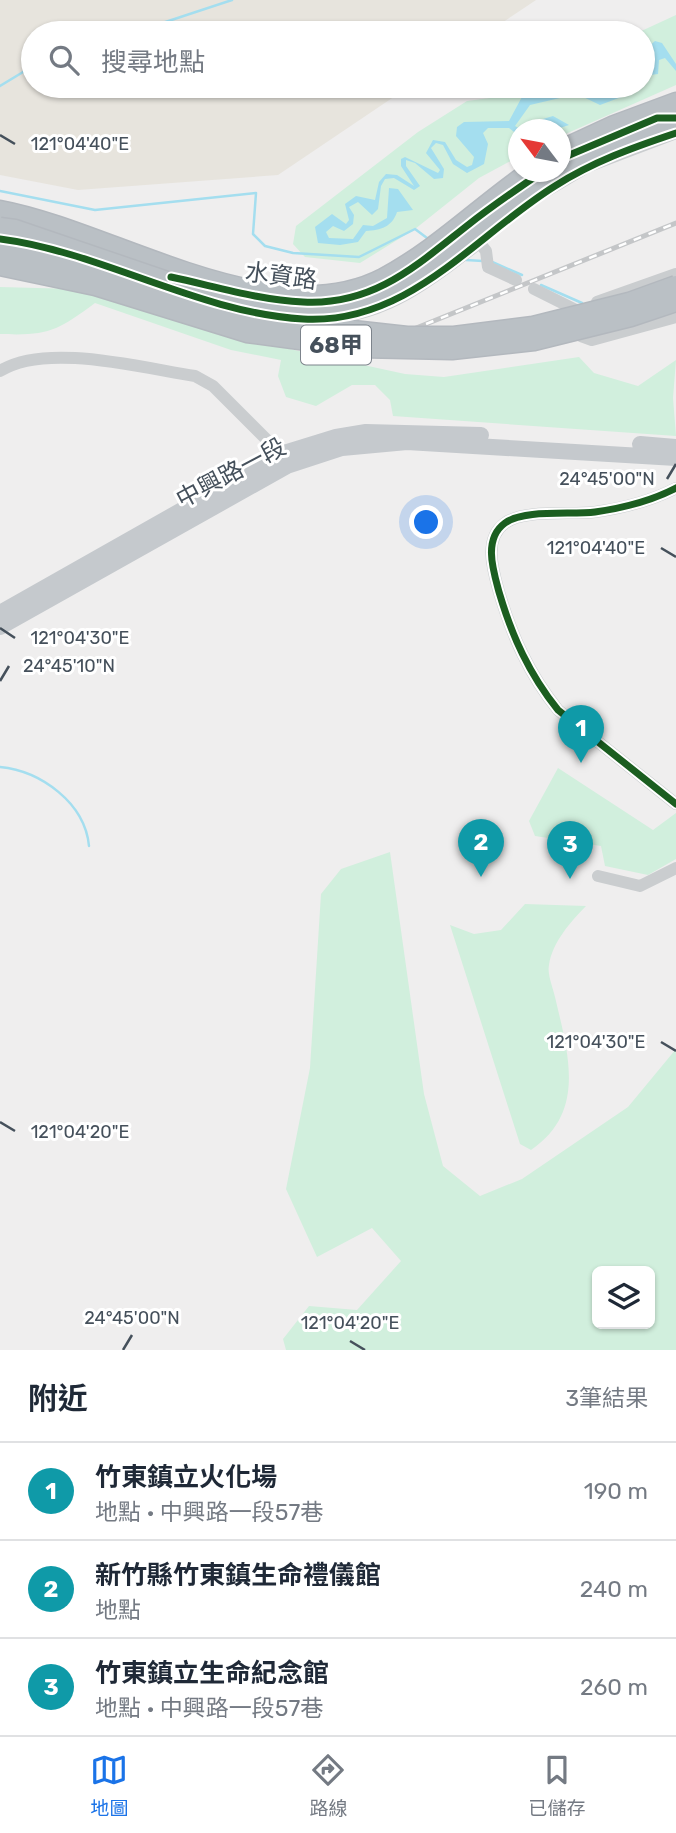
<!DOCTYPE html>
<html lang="zh-TW">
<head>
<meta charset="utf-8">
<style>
	:root { --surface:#fff; --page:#f2f2f3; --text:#1f2937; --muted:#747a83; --line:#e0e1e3; --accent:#1a73e8 }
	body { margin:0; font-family:Rubik,"Noto Sans TC",sans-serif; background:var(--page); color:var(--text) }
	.controls { position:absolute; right:21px; bottom:21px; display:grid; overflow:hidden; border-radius:10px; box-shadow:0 2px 5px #0004 }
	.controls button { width:63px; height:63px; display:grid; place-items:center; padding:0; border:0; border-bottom:2px solid var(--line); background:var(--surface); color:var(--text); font:35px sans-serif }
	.compass { position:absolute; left:508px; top:119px; width:63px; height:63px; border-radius:50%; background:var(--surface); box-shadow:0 2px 5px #0004; rotate:302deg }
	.you { position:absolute; left:427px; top:523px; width:24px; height:24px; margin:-18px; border:5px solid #fff; border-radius:50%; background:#1a73e8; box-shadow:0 0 0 10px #1a73e833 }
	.badge { display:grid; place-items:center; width:46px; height:46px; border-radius:50%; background:var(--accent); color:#fff; font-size:23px; font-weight:700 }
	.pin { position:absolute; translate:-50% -58px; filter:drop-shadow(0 2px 4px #0008) }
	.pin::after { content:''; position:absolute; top:37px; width:24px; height:21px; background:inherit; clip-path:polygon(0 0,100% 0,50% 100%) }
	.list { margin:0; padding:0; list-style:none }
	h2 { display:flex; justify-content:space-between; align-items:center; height:91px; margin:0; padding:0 28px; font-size:30px }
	h2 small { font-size:23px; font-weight:400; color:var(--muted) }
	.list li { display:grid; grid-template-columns:46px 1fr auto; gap:21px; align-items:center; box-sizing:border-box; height:98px; padding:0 28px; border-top:2px solid var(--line) }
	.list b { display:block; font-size:26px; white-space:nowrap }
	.list p { margin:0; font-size:23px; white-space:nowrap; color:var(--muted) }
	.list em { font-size:23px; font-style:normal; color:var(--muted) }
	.icon { flex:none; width:38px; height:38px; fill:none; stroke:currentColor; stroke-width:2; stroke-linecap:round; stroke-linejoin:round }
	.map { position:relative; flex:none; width:676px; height:1350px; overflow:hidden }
	.search { position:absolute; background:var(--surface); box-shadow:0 2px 5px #0004; left:21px; right:21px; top:21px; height:77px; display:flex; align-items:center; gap:18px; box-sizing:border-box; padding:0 24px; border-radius:38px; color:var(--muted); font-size:26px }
	.sheet { height:385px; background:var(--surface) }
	nav { display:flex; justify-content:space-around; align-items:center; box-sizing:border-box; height:98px; border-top:2px solid var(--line); background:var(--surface); font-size:19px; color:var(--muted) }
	nav a { display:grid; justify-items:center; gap:4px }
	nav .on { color:var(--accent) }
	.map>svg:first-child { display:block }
</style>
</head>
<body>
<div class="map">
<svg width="676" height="1350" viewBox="0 0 676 1350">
	<rect width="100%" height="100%" fill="#efeeee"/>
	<path fill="#d1efdd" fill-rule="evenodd" d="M676,15V85L561,136L560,130H518V157L479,178L415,229L360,263L305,257L293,244L296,226L418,132L467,101L505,96L526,86H643V33H637Z
		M0,287L75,289L253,341L405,374L444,377L579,357L594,373L638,386L676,360L673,398L676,436L393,416L390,400L375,385H352L316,406L286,397L278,376L281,360L231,350L95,303C57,331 48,336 0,334Z
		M558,768L653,830L676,813V859L648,875L605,866L601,846L535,836L529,821Z
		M390,852L424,1094L443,1166L480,1196L522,1179L628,1107L676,1049V1350H286L283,1339L309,1306L357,1310L401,1261L372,1228L317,1257L286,1189L310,1068L321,894L341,869ZM597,1271H650V1324H597Z
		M525,904L586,906C571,921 552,943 549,965C547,974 553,988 555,997C568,1053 587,1112 531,1150L520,1144L450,925L474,934L501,930Z"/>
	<path fill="#e7e4dd" d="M0,0H536L487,33H33V86H410L278,175L78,190L0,175Z"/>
	<path fill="#a4deef" d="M655,41L662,43L676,64V71L665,58L659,60L658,74L650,75L643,65V59L649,67L654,66L648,47Z
		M559,86H629L624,96L600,105L577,94L530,105L515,126L520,129L518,135L509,128H488L483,133L488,144L484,164L467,173L453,164L443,145L436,143L431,148L444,169L443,178L434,179L415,163L406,160V166L420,186L414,190L394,178L385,179L381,186L378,209L372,215L358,202L349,207L354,215L353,224L344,231L333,226L326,232L329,238L353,239L363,225L373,226L387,218L389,188L398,189L413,210L397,212C392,227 381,230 366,231L358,242L340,245L318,243L315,227L332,214L346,224L349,220L345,204L356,196L375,200L379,182L386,174L397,175L414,186L401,166V159L405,157L438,173L440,170L426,153L433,140L445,142L456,160L467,167L472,165L474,157L456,136L457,127L464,122L509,121L523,95Z
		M553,116L569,125L557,129H533L543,119Z"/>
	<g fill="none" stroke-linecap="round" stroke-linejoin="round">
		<path stroke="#a4deef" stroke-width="2.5" d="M132,33L232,0
			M0,86L33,66
			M0,191L95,210L256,193L253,234L265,246L293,253L359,257L415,229L427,238
			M466,260L483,261
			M490,261L522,275
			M541,285L582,303
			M0,767C41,771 85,803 89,846"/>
		<defs>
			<path id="highway" d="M560,150L614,125L676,102
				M560,170L620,142L676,121
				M0,210C113,231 271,336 383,278C436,250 480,206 529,172"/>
		</defs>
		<use href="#highway" stroke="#b3b8be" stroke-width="21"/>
		<path stroke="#cacdcf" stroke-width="12" d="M543,193L587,167L676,133
			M474,236L486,251L488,267L516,280
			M0,239L74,258
			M534,289L578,311
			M597,302L676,274
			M329,318C389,315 434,278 479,243
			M577,324L581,336L592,340L676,317
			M0,371C46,342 142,368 195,376L213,386L281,454
			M676,488C651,501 623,508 595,512C571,515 524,509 505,523C483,539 493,570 499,592C512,636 529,674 558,710L676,804
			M598,876L640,886L676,868"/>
		<path stroke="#c5c9cd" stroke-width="16" d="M640,444L676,447
			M0,613L281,454L336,437L366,432L481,435
			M0,627L287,466L342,448L407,442L676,458"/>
		<use href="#highway" stroke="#bac0c5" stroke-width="18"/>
		<defs>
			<path id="rail" d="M337,360L676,223"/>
		</defs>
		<use href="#rail" stroke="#c4c6c8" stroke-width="5"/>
		<use href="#rail" stroke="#fff" stroke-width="2.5" stroke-dasharray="8" stroke-linecap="butt"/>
		<defs>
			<path id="highway-bridge" d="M0,227L15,229L173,283L250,304L293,312L334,310L394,292L430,269L558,172
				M0,251L91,271L253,319L407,336H454L533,326L629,302L676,285
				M0,266L95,286L247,333L359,348L452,350L534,341L631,317L676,302"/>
		</defs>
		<use href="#highway-bridge" stroke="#b3b8be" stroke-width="21" stroke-linecap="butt"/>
		<use href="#highway-bridge" stroke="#bac0c5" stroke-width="18"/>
		<defs>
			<path id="cycleway" d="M560,159L657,118H676
				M0,239C102,252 199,313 303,319C409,325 473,237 555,186C592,162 634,147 676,133
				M171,277C214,286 259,300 303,302C374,306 417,265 468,225C492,206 517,189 542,172
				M676,488C651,501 623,508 595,512C571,515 524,509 505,523C483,539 493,570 499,592C512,636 529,674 558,710L676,804"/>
		</defs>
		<use href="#cycleway" stroke="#fff" stroke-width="11"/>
		<use href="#cycleway" stroke="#1b5e20" stroke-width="7"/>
	</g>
	<path fill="none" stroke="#45505b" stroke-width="2.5" d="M0,135L15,144M667,479L676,464M661,548L676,557M0,628L15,638M0,681L9,666M661,1042L676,1051M0,1122L15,1131M350,1341L365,1350M123,1350L132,1335"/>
	<g text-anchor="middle" stroke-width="6" stroke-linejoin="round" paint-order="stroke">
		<rect fill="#fff" stroke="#7d848c" stroke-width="2" x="301" y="325.5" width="70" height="39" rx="5"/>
		<g font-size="23" font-weight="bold" fill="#45505b">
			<text x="336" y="353">68甲</text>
		</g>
		<g font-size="24" fill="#45505b" stroke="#fff">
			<text transform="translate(281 276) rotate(7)" y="8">水資路</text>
			<text transform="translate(231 473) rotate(-28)" y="8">中興路一段</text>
		</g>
	</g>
	<g font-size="18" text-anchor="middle" fill="#45505b" stroke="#fff" stroke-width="6" stroke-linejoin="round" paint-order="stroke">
		<text x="80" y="150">121°04'40"E</text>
		<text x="607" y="485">24°45'00"N</text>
		<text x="596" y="554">121°04'40"E</text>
		<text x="80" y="644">121°04'30"E</text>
		<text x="69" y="672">24°45'10"N</text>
		<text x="596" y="1048">121°04'30"E</text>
		<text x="80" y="1138">121°04'20"E</text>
		<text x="132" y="1324">24°45'00"N</text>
		<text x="350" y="1329">121°04'20"E</text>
	</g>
</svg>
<div class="controls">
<button><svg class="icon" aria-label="layers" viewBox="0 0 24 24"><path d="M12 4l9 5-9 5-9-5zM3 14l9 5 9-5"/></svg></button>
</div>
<svg class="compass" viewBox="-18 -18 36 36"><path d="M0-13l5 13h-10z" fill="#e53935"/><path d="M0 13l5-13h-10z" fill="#747a83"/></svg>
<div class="you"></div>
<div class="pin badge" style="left:581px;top:763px;background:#0f9aa8">1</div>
<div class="pin badge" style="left:481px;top:877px;background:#0f9aa8">2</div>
<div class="pin badge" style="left:570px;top:879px;background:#0f9aa8">3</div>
<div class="search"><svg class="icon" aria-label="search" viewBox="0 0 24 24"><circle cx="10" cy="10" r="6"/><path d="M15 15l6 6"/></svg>搜尋地點</div>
</div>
<section class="sheet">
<h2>附近<small>3筆結果</small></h2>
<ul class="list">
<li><span class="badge" style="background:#0f9aa8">1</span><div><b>竹東鎮立火化場</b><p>地點 · 中興路一段57巷</p></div><em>190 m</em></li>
<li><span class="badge" style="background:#0f9aa8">2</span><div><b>新竹縣竹東鎮生命禮儀館</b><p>地點</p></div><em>240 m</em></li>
<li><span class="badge" style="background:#0f9aa8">3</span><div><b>竹東鎮立生命紀念館</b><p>地點 · 中興路一段57巷</p></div><em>260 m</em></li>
</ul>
</section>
<nav>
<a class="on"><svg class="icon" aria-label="map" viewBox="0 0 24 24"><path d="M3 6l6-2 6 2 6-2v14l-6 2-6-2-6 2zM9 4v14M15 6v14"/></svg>地圖</a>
<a><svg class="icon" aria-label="directions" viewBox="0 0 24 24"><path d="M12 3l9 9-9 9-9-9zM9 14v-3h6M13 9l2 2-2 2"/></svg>路線</a>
<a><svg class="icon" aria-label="saved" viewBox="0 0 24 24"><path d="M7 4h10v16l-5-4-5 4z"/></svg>已儲存</a>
</nav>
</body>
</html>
